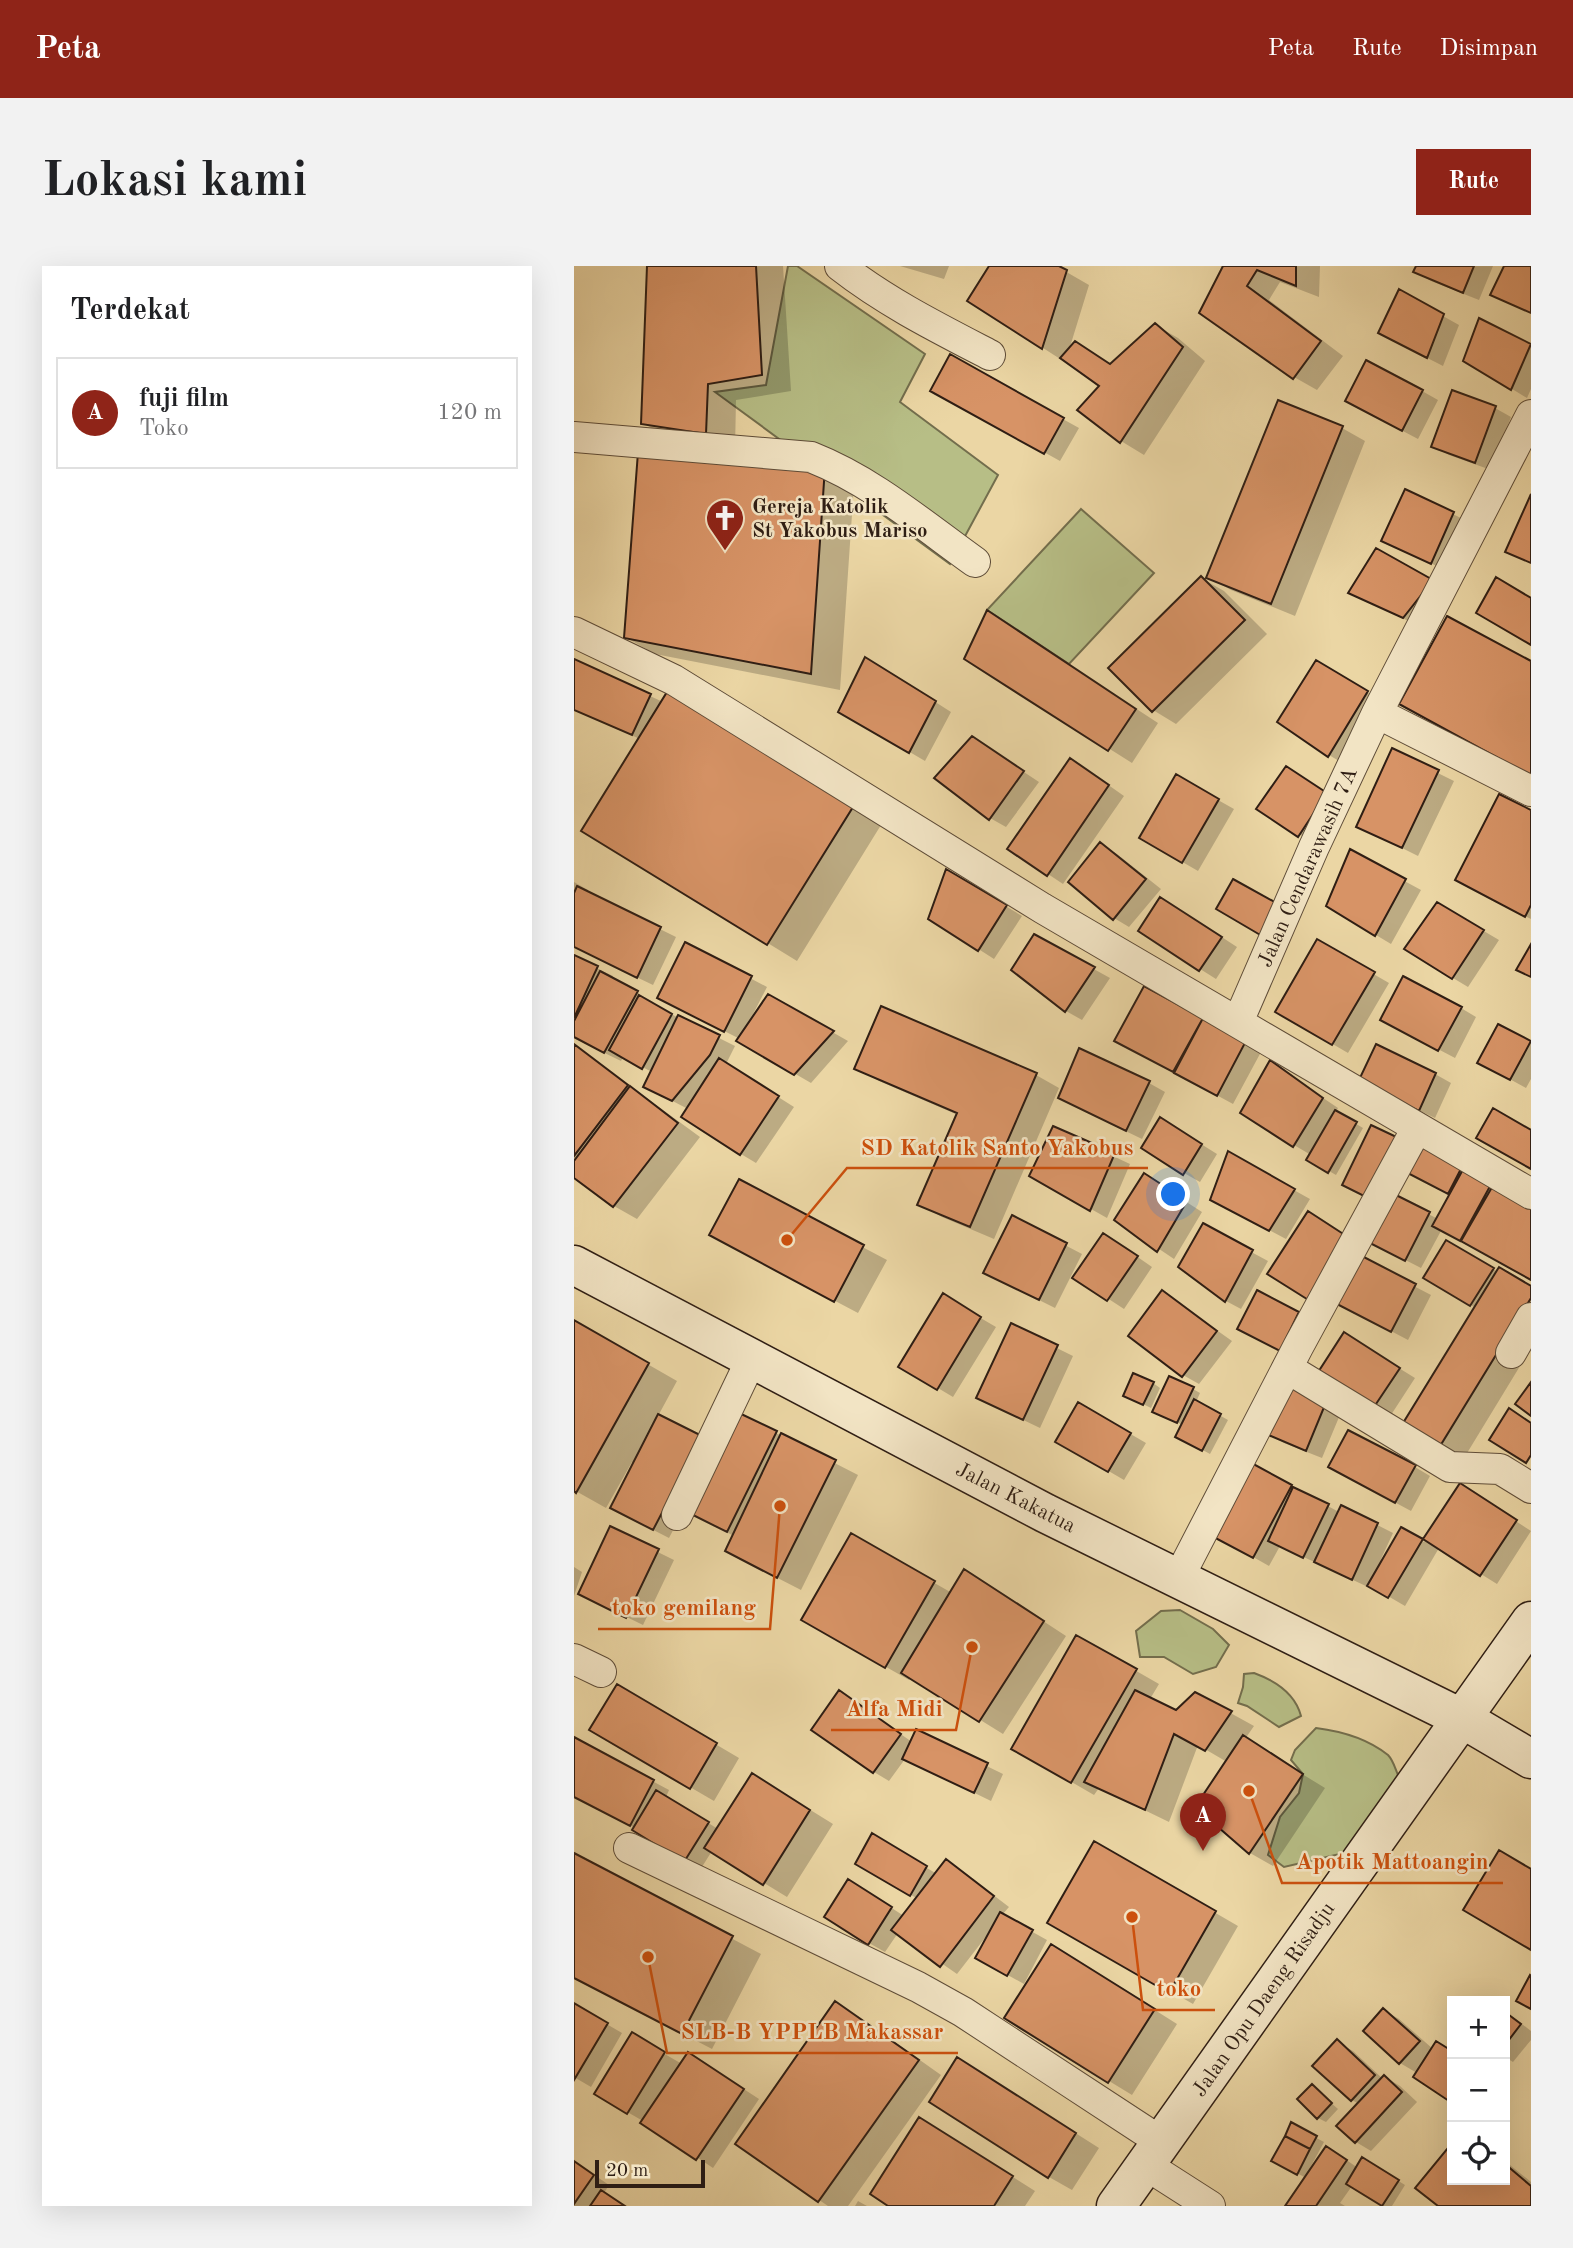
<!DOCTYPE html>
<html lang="id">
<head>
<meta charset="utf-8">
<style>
	:root { --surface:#fff; --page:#f2f2f2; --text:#202124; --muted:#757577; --line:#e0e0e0; --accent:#8f2418 }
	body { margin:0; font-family:"Old Standard TT",serif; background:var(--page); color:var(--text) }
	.controls { position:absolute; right:21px; bottom:21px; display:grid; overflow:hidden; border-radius:0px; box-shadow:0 7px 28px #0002 }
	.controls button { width:63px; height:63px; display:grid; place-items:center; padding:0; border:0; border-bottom:2px solid var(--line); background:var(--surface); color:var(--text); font:35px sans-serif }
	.scale { position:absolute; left:21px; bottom:18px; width:110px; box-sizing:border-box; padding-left:7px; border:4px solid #2f1e14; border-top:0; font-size:19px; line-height:24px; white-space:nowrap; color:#2f1e14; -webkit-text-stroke:5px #f2e4c4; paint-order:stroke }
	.you { position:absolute; left:600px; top:929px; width:24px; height:24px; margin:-18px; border:5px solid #fff; border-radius:50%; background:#1a73e8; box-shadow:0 0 0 10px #1a73e833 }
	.badge { display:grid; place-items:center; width:46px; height:46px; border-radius:50%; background:var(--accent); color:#fff; font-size:23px; font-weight:700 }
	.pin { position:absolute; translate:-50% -58px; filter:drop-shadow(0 2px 4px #0008) }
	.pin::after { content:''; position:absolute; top:37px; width:24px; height:21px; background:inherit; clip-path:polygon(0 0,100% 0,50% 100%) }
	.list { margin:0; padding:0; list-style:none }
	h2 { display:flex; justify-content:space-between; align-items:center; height:91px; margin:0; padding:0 28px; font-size:30px }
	h2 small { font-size:23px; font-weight:400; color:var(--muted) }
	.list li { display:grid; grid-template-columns:46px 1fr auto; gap:21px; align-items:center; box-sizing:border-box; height:112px; margin:0 14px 14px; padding:0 14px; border:2px solid var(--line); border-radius:0px }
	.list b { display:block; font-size:26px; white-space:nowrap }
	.list p { margin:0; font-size:23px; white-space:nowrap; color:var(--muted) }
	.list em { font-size:23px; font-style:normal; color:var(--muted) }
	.icon { flex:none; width:38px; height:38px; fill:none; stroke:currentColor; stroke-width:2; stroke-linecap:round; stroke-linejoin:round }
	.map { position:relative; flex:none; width:957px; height:1940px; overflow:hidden; border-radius:0px }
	header { display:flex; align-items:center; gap:42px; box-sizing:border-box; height:98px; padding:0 35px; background:var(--accent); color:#fff }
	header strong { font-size:33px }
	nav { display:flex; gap:38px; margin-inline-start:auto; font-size:24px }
	.intro { display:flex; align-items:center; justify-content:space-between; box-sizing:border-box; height:168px; padding:0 42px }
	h1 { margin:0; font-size:49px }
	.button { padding:18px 32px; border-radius:0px; background:var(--accent); color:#fff; font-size:24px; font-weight:700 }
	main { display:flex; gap:42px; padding:0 42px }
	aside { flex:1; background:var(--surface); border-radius:0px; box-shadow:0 7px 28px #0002 }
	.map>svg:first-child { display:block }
</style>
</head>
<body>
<header>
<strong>Peta</strong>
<nav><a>Peta</a><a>Rute</a><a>Disimpan</a></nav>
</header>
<div class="intro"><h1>Lokasi kami</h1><a class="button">Rute</a></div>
<main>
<aside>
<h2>Terdekat<small></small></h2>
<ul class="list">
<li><span class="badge">A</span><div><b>fuji film</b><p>Toko</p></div><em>120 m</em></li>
</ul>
</aside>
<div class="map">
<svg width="957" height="1940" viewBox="0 0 957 1940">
	<rect width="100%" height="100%" fill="#ebd6a4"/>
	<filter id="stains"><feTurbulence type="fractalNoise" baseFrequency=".00286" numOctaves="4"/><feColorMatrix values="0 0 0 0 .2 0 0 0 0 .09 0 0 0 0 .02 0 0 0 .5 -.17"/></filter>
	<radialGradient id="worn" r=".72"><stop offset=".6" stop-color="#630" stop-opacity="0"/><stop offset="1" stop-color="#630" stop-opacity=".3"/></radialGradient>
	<path fill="#b7be86" stroke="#736e4d" stroke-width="2" d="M214,0H223L351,88L326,136L424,209L376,298L141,126L192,119Z
		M507,243L580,307L495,398L413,344Z
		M606,1344L639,1363L655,1379L642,1401L619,1408L590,1391H566L562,1365L587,1345Z
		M680,1407C702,1415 721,1427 727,1450L705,1461L673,1440L664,1437L669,1421L670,1408Z
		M742,1462C766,1465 794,1473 814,1489C819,1494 821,1502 824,1509L813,1537L770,1587L710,1601L694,1589L706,1551L725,1527L729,1508L717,1494L721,1484Z"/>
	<path fill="#0003" fill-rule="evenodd" d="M75,0H209L217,125L162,134L161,184L98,174L69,157Z
		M326,0H375L370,13Z
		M417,0H482L515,19L495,84L537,99L581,59L604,72L631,95L570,189L547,175L528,120L395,34Z
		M646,0H746L745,31L706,16L695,34L769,90L743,124L720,111L650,2Z
		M844,0H919L905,34L857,15L841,6Z
		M826,26L885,59L869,100L822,76Z
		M906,54L957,80V123L953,132L891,94Z
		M377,91L505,162L486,195L358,124Z
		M848,125L864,134L844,173L789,144Z
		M705,136L768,162L791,175L721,350L657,324L634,311Z
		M921,142L937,151L917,204L875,189L859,180Z
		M251,202L280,219L266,424L81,388L51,371Z
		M832,225L895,256L873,305L809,274Z
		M627,312L650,325L693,368L602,458L579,444Z
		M873,324L845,360L792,335Z
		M414,346L584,457L558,497L392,392Z
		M0,395L89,436L123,445L307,559L223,695L10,564L66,473L0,444Z
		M743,396L809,436L770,498L755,489Z
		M308,402L377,446L351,495L266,445Z
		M414,482L465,516L432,561L416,552Z
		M819,485L880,515L844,590L784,560Z
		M513,504L550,530L489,618L474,608Z
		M603,511L660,543L624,605L567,572Z
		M768,537L741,578L685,543Z
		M957,546V653L906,627Z
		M527,579L543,588L587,623L555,661L540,652Z
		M777,586L847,624L817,678L802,669Z
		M373,605L448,650L420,693L356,652Z
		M0,616L14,624L13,627L102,671L79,719L0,681Z
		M864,638L925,674L894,721L879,712Z
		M603,642L663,681L642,713L566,665Z
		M460,670L536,712L508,754L492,745L439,704Z
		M744,676L815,717L774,787L704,746Z
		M112,678L193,721L177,752L179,753L195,730L274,775L237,817L165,775L166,773L101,740Z
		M0,691L39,710L38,713L79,736L77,738L161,780L152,798L220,841L182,897L167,888L114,843L87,829L78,806L49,791L47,795L0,772Z
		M571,723L687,786L659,838L558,783Z
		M887,742L902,751L881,792L824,762Z
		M925,760L957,777V813L952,822L921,805Z
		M0,779L126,871L63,953L40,940L0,910Z
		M697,797L764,842L762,846L789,862L762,909L734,893L737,889L720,879Z
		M282,802L462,809L485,822L420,973L368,951L345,938L384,849L305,815Z
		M861,808L877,817L861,852L802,824Z
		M575,817L591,826L568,873L502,841Z
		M479,862L556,898L533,952L457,909Z
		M603,863L643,888L626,916L610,907Z
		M842,871L957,938V1013L868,963L847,1002L808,982L830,877ZM836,907L877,929L864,953L823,932Z
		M655,888L736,933L712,973L654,942Z
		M165,916L313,994L284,1047L161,982Z
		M586,919L628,946L600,993L542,954Z
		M439,952L508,988L481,1042L411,1007Z
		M629,960L694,995L667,1043L652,1035Z
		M872,976L924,1006L957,1021V1082L887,1197L864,1183L902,1042L851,1011Z
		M545,978L578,1001L550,1043L501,1011Z
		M786,992L857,1029L834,1074L762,1036Z
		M589,1026L658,1075L625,1118L609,1109Z
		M369,1030L422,1061L379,1131L327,1100Z
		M0,1056L103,1115L84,1150L142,1181L95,1272L54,1251L61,1197L58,1196L32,1242L0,1224Z
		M438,1060L499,1090L466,1162L404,1132Z
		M786,1078L841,1112L815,1152L744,1110Z
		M579,1117L586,1122L577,1142L559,1133Z
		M619,1123L626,1127L622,1136L654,1154L636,1188L603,1170L609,1159L588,1150Z
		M752,1135L768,1144L748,1192L710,1177L694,1168Z
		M505,1138L572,1177L550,1214L483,1175Z
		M202,1167L284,1209L227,1324L176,1298L160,1270L131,1255Z
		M672,1196L765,1246L768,1241L819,1267L807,1293L809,1295L828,1263L850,1276L886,1219L957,1265L923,1318L865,1282L831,1340L795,1319L794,1321L706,1280L695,1300L635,1266Z
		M841,1201L856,1210L837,1245L772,1210Z
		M37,1263L100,1294L69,1359L22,1336Z
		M278,1270L378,1327L414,1319L492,1370L429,1468L337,1411L335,1414L230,1354Z
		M0,1301L8,1306L0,1330Z
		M503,1371L585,1418L576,1433L602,1446L622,1428L680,1460L671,1473L751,1522L699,1600L676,1587L624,1541L653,1496L624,1479L595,1556L525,1522L520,1529L439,1482Z
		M43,1420L165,1492L140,1535L18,1464Z
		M281,1436L338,1476L343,1466L429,1508L417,1535L331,1493L315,1515L300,1506Z
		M0,1473L95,1524L92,1531L144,1563L201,1522L259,1558L213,1631L138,1585L126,1604L61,1562L0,1530Z
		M299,1570L363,1608L373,1596L388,1605L435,1641L428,1649L473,1674L450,1718L403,1692L416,1669L414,1668L383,1708L324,1667L311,1686L295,1677L290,1624L330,1650L344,1633L283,1597Z
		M521,1577L664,1660L619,1738L476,1656Z
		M0,1589L187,1688L138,1783L0,1711Z
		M500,1693L603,1758L558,1829L432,1752Z
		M262,1738L285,1751L367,1809L274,1940H254L163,1878Z
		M0,1739L48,1767L17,1821L0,1811Z
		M809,1744L825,1753L859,1783L863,1777L878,1786V1835L841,1810L843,1807L826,1797L791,1765Z
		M931,1745L957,1765V1774L939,1796L931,1791Z
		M58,1769L108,1798L130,1797L185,1833L139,1902L69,1855L22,1828Z
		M763,1776L779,1785L809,1813L811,1811L826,1820L843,1836L797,1885L782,1876L785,1838L778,1834Z
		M407,1807L525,1882L498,1924L475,1911Z
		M738,1820L764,1843L752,1856L744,1852Z
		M718,1859L750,1876L736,1902L738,1904L768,1891L784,1902L789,1893L831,1919L818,1940H809L778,1920L766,1937L771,1940H713L732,1912L699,1894Z
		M368,1866L461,1925L451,1940H317Z
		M878,1880V1914H931V1895L957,1916V1940H866L844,1921Z
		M0,1895L35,1919L30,1927L49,1940H0Z
		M284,1935L293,1940H281Z"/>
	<path fill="#d79366" stroke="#2f1e14" stroke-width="2" d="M73,0H182L188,109L134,118L132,168L67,158Z
		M415,0H485L493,4L468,83L393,35Z
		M649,0H722V20L683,4L673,20L747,75L719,113L625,47Z
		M842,0H900L889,27L839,6Z
		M930,0H957V47L916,29Z
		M825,23L870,48L853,92L804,67Z
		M905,52L957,78L937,124L889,95Z
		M581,57L609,81L546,177L503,144L525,120L486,92L501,75L536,98Z
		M376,88L490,152L470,188L356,125Z
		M792,94L849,124L828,165L771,135Z
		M878,124L922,140L901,197L857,181Z
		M704,134L769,160L697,338L632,312Z
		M64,186L251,201L237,408L50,372Z
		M831,223L880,246L857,298L807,275Z
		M957,228V297L931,286Z
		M802,282L859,314L829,352L774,327Z
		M627,310L671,354L578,446L534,402Z
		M922,311L957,332V379L902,347Z
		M413,344L562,443L534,485L390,393Z
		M873,350L957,395V510L825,438Z
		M291,391L362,435L335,487L264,446Z
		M0,393L77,428L58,469L0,444Z
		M742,394L794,425L754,491L703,456Z
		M93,426L279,541L193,679L7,565Z
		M398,470L450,505L415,554L360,512Z
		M818,482L865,504L828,582L782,561Z
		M496,492L535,519L473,610L433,583Z
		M712,500L753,527L724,571L682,543Z
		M602,508L645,533L608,597L565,572Z
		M925,528L957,544V639L951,651L881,614Z
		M526,576L572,613L539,654L494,616Z
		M776,583L832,613L801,670L752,640Z
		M372,603L433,639L404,685L354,653Z
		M659,613L706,639L688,670L642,643Z
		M3,620L87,661L63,712L0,681V627Z
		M586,631L648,671L625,705L564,665Z
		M863,636L910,664L878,713L830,683Z
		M460,668L521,701L491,746L437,704Z
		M743,673L801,706L758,779L701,746Z
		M111,676L178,710L150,766L83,732Z
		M957,678V711L942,704Z
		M0,689L24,700L0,752Z
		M26,705L64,725L30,787L0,771V755Z
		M829,710L888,741L864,785L806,754Z
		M570,720L629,752L599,806L540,775Z
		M194,728L260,765L220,809L162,775Z
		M65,729L98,748L68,803L35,784Z
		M307,740L463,807L396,961L343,939L383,847L280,803Z
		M104,749L146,769L136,789L98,835L69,821Z
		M629,752L672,775L643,830L600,807Z
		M924,758L957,775L936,814L903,797Z
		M0,778L54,819L0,890Z
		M802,778L862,807L845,845L784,816Z
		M505,782L576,815L552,865L484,832Z
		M145,792L205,830L166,889L107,851Z
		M696,794L749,832L719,881L666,847Z
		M56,820L104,857L39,941L0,912V895Z
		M919,842L957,864V903L902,872Z
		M761,844L783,856L754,907L732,894Z
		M586,851L628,878L609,909L567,882Z
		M797,859L831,875L802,936L768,919Z
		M479,860L541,887L516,945L455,910Z
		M841,869L891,895L874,928L824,902Z
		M654,885L721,923L695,965L636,934Z
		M892,898L920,913L886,975L858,960Z
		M570,907L613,935L583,986L540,954Z
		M165,913L290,979L260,1036L135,969Z
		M921,916L957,936V1014L887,975Z
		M814,925L856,946L831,995L790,974Z
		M734,945L777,973L736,1035L693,1008Z
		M438,949L493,977L465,1034L409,1007Z
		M629,957L679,984L651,1036L604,1001Z
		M529,967L564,990L533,1035L498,1012Z
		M872,974L920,1002L896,1040L849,1012Z
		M784,988L842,1018L817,1066L759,1036Z
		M925,1001L957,1020V1032L863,1185L826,1162Z
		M588,1024L643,1065L608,1111L554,1070Z
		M683,1024L725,1046L706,1085L663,1063Z
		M369,1027L407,1051L363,1124L324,1101Z
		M0,1054L75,1097L2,1227L0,1225Z
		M437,1057L484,1079L449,1154L402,1132Z
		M770,1066L826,1102L798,1144L741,1111Z
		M559,1107L580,1116L569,1139L549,1130Z
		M595,1110L620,1121L603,1157L578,1146Z
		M957,1116V1150L941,1138Z
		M712,1117L753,1134L732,1185L692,1168Z
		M620,1133L647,1148L628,1185L601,1171Z
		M504,1136L557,1167L534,1206L481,1176Z
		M935,1142L957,1157V1189L952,1197L915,1174Z
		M163,1146L203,1165L153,1266L113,1246Z
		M84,1148L128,1170L79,1264L36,1242Z
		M774,1164L842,1199L821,1237L754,1201Z
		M207,1167L262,1194L203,1312L151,1285Z
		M672,1194L718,1219L679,1292L632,1267Z
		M886,1217L943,1254L906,1310L849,1273Z
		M719,1221L755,1238L729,1292L694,1275Z
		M767,1239L804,1257L778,1314L740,1296Z
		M36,1260L85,1283L52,1352L4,1328Z
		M827,1261L849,1273L814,1332L793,1320Z
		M277,1267L361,1315L311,1402L227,1354Z
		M390,1303L470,1355L405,1456L327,1407Z
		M502,1369L563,1403L497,1517L437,1483Z
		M43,1418L143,1477L116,1523L15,1464Z
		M265,1424L327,1468L299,1507L237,1464Z
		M561,1424L602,1444L621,1426L658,1445L631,1485L600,1468L571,1544L510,1516Z
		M342,1463L414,1497L400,1527L328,1493Z
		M669,1469L729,1508L675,1588L621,1541Z
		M0,1471L80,1514L56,1560L0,1531Z
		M178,1507L236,1544L189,1619L130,1582Z
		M82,1524L135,1556L110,1596L58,1564Z
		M298,1567L353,1600L336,1630L281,1598Z
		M520,1575L642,1645L595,1727L473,1657Z
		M925,1584L957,1603V1684L889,1644Z
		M0,1587L159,1670L108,1768L0,1712Z
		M372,1593L420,1630L366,1701L317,1664Z
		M274,1613L318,1641L294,1679L250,1651Z
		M426,1646L459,1664L433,1710L401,1692Z
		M477,1678L581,1743L534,1817L430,1752Z
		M956,1709L957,1710V1743L942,1735Z
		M261,1735L345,1794L244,1936L161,1878Z
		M0,1737L34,1757L0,1814Z
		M809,1742L846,1775L825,1798L789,1765Z
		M931,1746L947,1758L931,1779Z
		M58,1766L91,1786L53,1848L20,1828Z
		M763,1773L801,1809L777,1835L738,1800Z
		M862,1775L878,1785V1837L839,1811Z
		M114,1786L170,1823L122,1894L66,1857Z
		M383,1791L502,1867L474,1912L355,1836Z
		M810,1809L828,1826L781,1877L762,1860Z
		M738,1818L758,1837L743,1853L723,1833Z
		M345,1851L439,1910L420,1940H314L296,1928Z
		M717,1856L743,1870L736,1883L711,1870Z
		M711,1870L736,1883L723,1909L697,1895Z
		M878,1877V1914H931V1898L957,1920V1940H864L841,1922Z
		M752,1880L773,1894L742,1940H711Z
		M788,1891L825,1914L808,1940L772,1918Z
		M0,1895L20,1909L0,1938Z
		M27,1924L51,1940H16Z"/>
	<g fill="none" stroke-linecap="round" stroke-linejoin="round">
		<defs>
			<path id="minor" d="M266,0C312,36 364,62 416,89
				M0,171L237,191C298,215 348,258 401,296
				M0,366L100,414L468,642L957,928
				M803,447L957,525
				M664,756L740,581L803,447L957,149
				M937,1087L957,1052
				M713,1102L876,1201L926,1203L957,1222
				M103,1249L178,1092
				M604,1313L724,1081L843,862
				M0,1393L27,1406
				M55,1582L344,1721L389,1746L589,1877
				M572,1899L636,1940"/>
			<path id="secondary" d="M0,999L471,1247L889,1453L957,1493
				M542,1940L957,1355"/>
		</defs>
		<use href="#minor" stroke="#5e4c38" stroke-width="32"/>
		<use href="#secondary" stroke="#2f1e14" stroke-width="41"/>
		<use href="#minor" stroke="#f2e4c4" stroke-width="30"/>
		<use href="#secondary" stroke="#f2e4c4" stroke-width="38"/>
	</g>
	<defs>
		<symbol id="church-pin" viewBox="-11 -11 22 30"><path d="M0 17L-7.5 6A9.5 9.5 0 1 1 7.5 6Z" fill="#8f2418" stroke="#f2e4c4"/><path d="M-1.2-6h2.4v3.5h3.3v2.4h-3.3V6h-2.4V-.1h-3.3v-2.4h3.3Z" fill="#fff"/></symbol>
	</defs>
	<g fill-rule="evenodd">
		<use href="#church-pin" x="129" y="230" width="44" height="60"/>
	</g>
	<g text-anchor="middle" stroke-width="5" stroke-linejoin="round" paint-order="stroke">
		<g font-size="21" font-weight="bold" fill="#2f1e14" stroke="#f2e4c4" text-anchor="start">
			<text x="178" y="247">Gereja Katolik<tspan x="178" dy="24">St Yakobus Mariso</tspan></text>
		</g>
		<g font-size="21" fill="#2f1e14" stroke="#f2e4c4">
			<text transform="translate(733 601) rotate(-66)" y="7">Jalan Cendarawasih 7A</text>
			<text transform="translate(442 1231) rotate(27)" y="7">Jalan Kakatua</text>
			<text transform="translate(689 1733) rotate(-55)" y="7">Jalan Opu Daeng Risadju</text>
		</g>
	</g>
	<path fill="none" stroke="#cc500d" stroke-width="2.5" d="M213 974L273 902H574M206 1240L196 1363H24M398 1381L382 1464H257M675 1525L708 1617H929M558 1651L569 1744H641M74 1691L93 1787H384"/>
	<g fill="#cc500d" stroke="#f2e4c4" stroke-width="2.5">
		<circle cx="213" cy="974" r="7"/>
		<circle cx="206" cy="1240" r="7"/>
		<circle cx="398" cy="1381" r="7"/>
		<circle cx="675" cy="1525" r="7"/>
		<circle cx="558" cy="1651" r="7"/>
		<circle cx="74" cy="1691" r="7"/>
	</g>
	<g font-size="23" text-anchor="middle" font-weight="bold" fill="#cc500d" stroke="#f2e4c4" stroke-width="5" stroke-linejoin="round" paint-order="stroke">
		<text x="423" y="889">SD Katolik Santo Yakobus</text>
		<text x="110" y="1349">toko gemilang</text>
		<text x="320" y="1450">Alfa Midi</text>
		<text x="818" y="1603">Apotik Mattoangin</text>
		<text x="605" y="1730">toko</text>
		<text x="238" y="1773">SLB-B YPPLB Makassar</text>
	</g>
	<rect width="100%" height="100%" filter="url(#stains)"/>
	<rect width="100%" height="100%" fill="url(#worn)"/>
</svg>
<div class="controls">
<button>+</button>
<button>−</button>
<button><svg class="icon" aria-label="locate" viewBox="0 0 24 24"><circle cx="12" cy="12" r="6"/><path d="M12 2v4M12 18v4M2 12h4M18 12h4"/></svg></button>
</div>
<div class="scale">20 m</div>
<div class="you"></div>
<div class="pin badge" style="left:629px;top:1585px">A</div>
</div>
</main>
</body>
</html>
